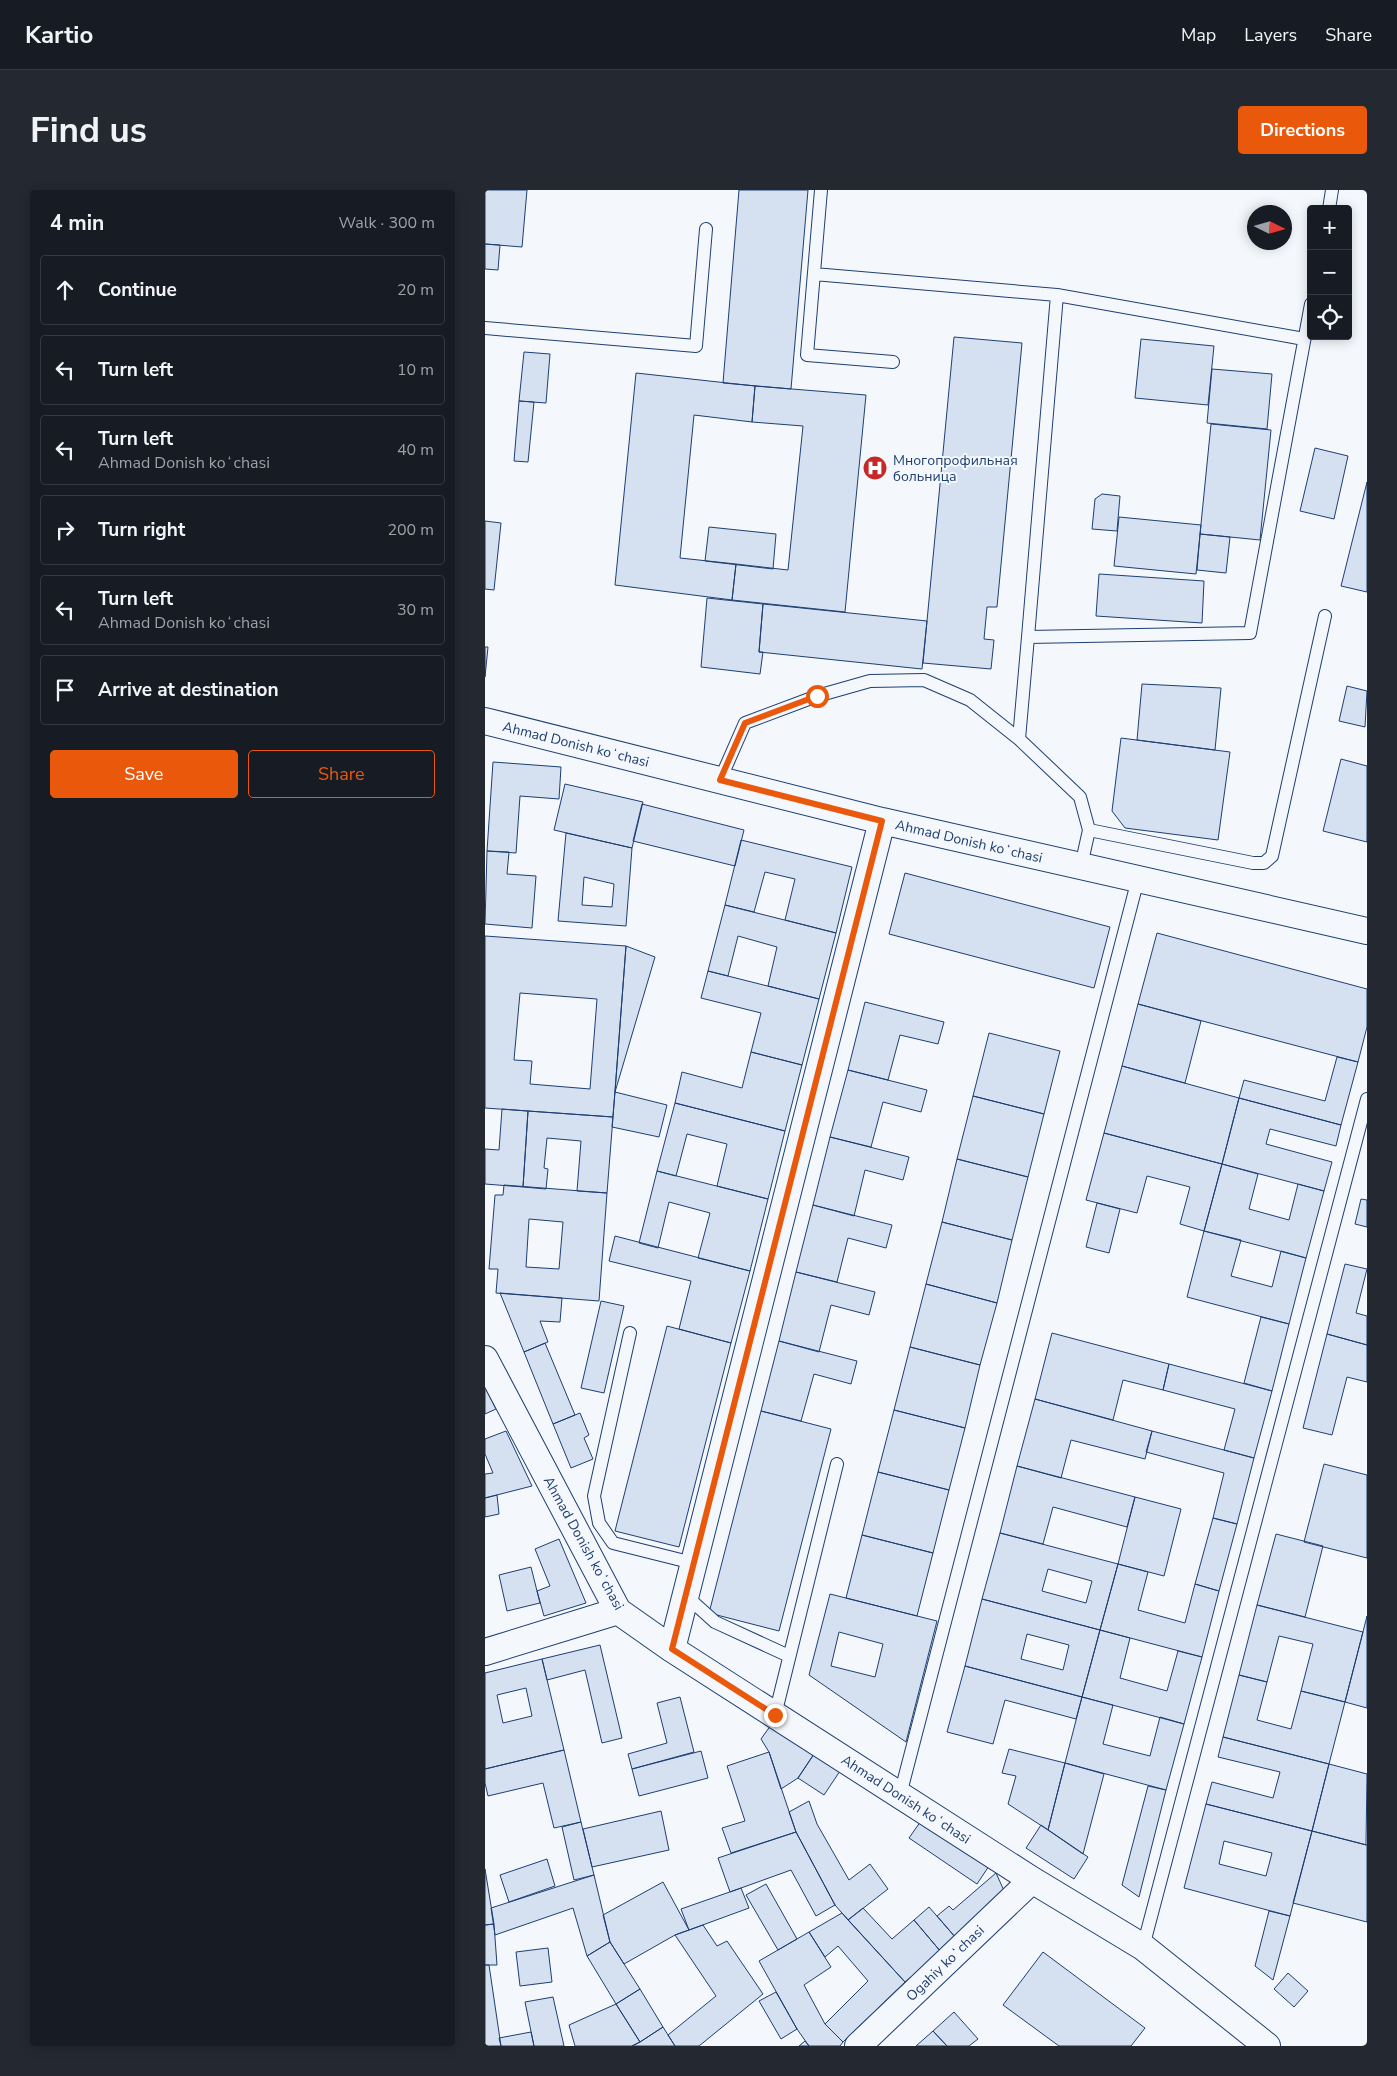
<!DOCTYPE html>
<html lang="en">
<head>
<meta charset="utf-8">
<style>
	:root { --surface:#171b24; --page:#242831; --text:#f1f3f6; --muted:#9ea1a6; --line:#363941; --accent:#ea580c }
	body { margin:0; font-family:"Nunito Sans",sans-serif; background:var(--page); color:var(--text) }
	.controls { position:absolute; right:15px; top:15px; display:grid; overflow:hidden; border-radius:5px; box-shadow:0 2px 12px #0003 }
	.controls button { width:45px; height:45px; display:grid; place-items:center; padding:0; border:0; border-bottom:1px solid var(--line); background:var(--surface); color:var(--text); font:25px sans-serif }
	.compass { position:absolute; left:762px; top:15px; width:45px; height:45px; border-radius:50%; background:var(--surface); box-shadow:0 2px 12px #0003; rotate:95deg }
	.stop { position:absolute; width:15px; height:15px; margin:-11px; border:4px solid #ea580c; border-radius:50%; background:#fff }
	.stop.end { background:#ea580c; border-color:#fff; box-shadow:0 1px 5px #0008 }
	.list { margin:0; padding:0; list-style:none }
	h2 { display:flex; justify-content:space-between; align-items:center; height:65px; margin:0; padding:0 20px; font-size:21px }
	h2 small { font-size:16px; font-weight:400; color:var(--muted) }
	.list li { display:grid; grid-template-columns:32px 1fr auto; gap:15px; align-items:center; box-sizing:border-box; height:70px; margin:0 10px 10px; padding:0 10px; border:1px solid var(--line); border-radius:5px }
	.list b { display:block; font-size:19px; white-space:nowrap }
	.list p { margin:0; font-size:16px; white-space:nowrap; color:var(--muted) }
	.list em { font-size:16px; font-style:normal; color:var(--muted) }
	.actions { display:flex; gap:10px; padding:15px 20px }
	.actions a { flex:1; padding:11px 0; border:1px solid var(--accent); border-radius:5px; text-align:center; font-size:18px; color:var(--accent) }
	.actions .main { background:var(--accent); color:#fff }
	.icon { flex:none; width:28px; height:28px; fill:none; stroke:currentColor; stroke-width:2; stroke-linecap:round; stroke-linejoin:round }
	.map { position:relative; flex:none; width:882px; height:1856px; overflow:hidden; border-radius:5px }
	header { display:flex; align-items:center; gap:30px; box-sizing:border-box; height:70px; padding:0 25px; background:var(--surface); border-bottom:1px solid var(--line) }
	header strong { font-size:24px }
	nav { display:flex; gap:28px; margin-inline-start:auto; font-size:18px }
	.intro { display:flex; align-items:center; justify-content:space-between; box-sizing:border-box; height:120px; padding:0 30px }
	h1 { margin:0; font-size:35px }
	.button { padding:12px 22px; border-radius:5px; background:var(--accent); color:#fff; font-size:18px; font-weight:700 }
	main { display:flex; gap:30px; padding:0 30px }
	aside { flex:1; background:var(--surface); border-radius:5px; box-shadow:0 2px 12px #0003 }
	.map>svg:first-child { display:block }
</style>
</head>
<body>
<header>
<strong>Kartio</strong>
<nav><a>Map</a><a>Layers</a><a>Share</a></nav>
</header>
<div class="intro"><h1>Find us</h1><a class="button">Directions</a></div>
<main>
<aside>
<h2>4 min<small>Walk · 300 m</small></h2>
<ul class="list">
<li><svg class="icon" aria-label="ahead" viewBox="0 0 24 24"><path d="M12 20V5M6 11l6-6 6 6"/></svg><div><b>Continue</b></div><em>20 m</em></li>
<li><svg class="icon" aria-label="left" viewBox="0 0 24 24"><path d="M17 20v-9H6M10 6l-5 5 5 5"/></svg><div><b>Turn left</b></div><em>10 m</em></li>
<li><svg class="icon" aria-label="left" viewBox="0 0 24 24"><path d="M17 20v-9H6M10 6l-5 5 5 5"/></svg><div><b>Turn left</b><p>Ahmad Donish koʻchasi</p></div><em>40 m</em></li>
<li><svg class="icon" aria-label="right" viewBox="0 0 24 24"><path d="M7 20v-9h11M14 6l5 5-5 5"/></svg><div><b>Turn right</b></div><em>200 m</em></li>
<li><svg class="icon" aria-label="left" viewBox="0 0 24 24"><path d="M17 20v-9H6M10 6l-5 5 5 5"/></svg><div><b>Turn left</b><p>Ahmad Donish koʻchasi</p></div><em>30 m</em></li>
<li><svg class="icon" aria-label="arrive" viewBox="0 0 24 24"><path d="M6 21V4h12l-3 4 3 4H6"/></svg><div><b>Arrive at destination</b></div></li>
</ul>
<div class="actions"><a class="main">Save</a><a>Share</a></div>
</aside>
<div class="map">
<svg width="882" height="1856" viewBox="0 0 882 1856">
	<rect width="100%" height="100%" fill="#f4f7fb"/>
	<path fill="#d5e0f0" stroke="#1d3f73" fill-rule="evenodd" d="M0,0H42L37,57L0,54Z
		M254,0H323L306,199L238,193Z
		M0,54L15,55L13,80L0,79Z
		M469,147L537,153L512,417H502L499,449L509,450L506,479L438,473Z
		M656,149L729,156L723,215L650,208Z
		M39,162L65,164L61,213L34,211Z
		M727,179L787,184L782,239L722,233Z
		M151,183L270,196L267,232L209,225L195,368L251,374L247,410L130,395Z
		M270,196L381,205L360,422L247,410L251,374L303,380L318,236L267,232Z
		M34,211L49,212L43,272L29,271Z
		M726,234L786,240L775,350L715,344Z
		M830,258L863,266L849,329L815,321Z
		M882,292V402L856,396Z
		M617,304L635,306L632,341L607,339L610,309Z
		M634,327L716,335L711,384L629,376Z
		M0,331L16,333L9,400L0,399Z
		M224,337L291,344L288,379L220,371Z
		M715,344L745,347L741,383L712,380Z
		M614,384L719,391L717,433L611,426Z
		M222,408L278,414L274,462H278L275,484L216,477Z
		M278,414L442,431L437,479L274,462Z
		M0,457H3L0,487Z
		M657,494L736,498L730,560L652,550Z
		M862,496L882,501L880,537L854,531Z
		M636,548L745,562L733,650L640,638L627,621Z
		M856,569L882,576V652L838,641Z
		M8,572L76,577L74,609L35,606L31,663L2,661Z
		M80,594L158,612L147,658L69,640Z
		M157,614L259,640L250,676L148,651Z
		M81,643L147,658L141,736L73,731ZM99,687L129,694L127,717L97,715Z
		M256,650L367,677L351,743L300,730L310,689L280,682L269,722L240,715Z
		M2,661L24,662L22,684L51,686L47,738L0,734Z
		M420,683L625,737L609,798L404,744Z
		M240,715L351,743L334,809L283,796L292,757L253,746L243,786L223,781Z
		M672,743L882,799V837L873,872L653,814Z
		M0,746L141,756L128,927L0,918ZM35,803L112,809L105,899L45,894L47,871L29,870Z
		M141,756L170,767L130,902Z
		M223,781L334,809L317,875L266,862L276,823L216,808Z
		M380,812L459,832L453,854L415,845L403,890L363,880Z
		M653,814L716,831L700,893L637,876Z
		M504,843L575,861L559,924L488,906Z
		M266,862L317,875L300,941L190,913L197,882L257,898Z
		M852,867L873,872L856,935L754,908L759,890L840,911Z
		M637,876L754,908L737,974L619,943Z
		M363,880L442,900L436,922L398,912L386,957L345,947Z
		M130,902L182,915L174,947L127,937Z
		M488,906L559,924L543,987L472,969Z
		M754,908L856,935L851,956L785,939L781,954L847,972L839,1001L737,974Z
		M190,913L300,941L283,1009L232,996L242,954L202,944L191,986L172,981Z
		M17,919L43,921L38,997L0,994V959L14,960Z
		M43,921L128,927L122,1003L92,1001L96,951L62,948L59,978L63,979L61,999L38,997Z
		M619,943L737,974L719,1041L695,1034L705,997L662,986L652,1023L601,1010Z
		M345,947L424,967L418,990L380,980L369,1026L328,1015Z
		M472,969L543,987L527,1050L457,1032Z
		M737,974L773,984L764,1019L804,1030L813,994L839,1001L821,1068L719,1041Z
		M172,981L283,1009L265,1081L213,1068L225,1023L184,1012L173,1058L154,1053Z
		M19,995L122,1003L114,1111L11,1103L13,1079H4L10,1005H18ZM44,1029L78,1032L74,1079L41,1077Z
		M876,1009L882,1010V1037L870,1034Z
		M612,1013L635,1019L624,1063L601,1057Z
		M328,1015L407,1035L401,1058L363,1048L352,1092L311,1082Z
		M457,1032L527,1050L512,1113L441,1094Z
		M719,1041L756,1050L746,1086L787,1097L796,1061L821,1068L804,1134L702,1107Z
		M130,1046L265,1081L246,1153L194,1139L206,1091L124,1071Z
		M860,1074L882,1079L871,1123L882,1126V1155L842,1144Z
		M311,1082L390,1102L384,1125L346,1115L334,1162L294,1151Z
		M441,1094L512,1113L495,1175L425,1157Z
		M15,1103L77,1108L75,1132L55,1131L63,1152L39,1162Z
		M116,1111L139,1116L119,1203L96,1198Z
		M776,1127L804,1134L787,1201L759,1193Z
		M182,1136L246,1153L194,1357L130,1341Z
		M567,1143L684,1174L678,1200L638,1190L628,1230L550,1209Z
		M842,1144L882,1155V1192L862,1187L847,1245L818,1238Z
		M294,1151L372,1171L366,1194L329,1184L316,1231L276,1221Z
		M60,1153L90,1225L68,1234L39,1162Z
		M425,1157L495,1175L480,1238L409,1220Z
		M684,1174L787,1201L769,1268L739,1260L750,1219L678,1200Z
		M0,1197L11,1219L0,1224Z
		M550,1209L667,1241L660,1269L586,1250L576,1288L532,1276Z
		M409,1220L480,1238L464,1300L393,1282Z
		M276,1221L346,1239L294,1441L224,1423Z
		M95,1223L104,1245L99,1248L108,1269L86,1278L68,1234Z
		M21,1241L47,1296L0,1308V1284L8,1283L0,1264V1249Z
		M667,1241L769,1268L752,1334L728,1328L739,1283L661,1262Z
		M839,1274L882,1285V1368L819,1352Z
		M532,1276L650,1307L642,1337L568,1317L558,1354L515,1343Z
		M393,1282L464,1300L448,1363L377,1345Z
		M12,1305L14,1324L0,1327V1308Z
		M650,1307L696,1319L679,1386L633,1374Z
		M728,1328L752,1334L734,1401L710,1394Z
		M515,1343L633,1374L615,1440L497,1409ZM563,1379L607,1391L601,1413L557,1401Z
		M791,1344L838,1356L820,1427L772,1415Z
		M377,1345L448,1363L432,1426L361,1408Z
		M74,1349L101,1413L59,1426L52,1401L65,1396L50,1359Z
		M633,1374L663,1382L653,1420L700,1433L710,1394L734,1401L717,1467L615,1440Z
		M46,1377L55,1413L22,1421L14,1385Z
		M345,1404L452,1431L421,1552L324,1485ZM354,1442L398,1454L390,1487L346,1476Z
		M497,1409L615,1440L597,1507L480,1476ZM542,1444L584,1455L578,1480L536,1469Z
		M772,1415L878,1442L860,1512L816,1501L828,1454L794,1446L782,1492L754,1485Z
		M882,1426V1518L860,1512Z
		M615,1440L645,1448L635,1488L682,1501L693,1461L717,1467L699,1534L597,1507Z
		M115,1455L137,1548L117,1553L100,1480L62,1490L57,1469Z
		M57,1469L79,1560L0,1579V1483ZM41,1498L47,1526L18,1533L12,1505Z
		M480,1476L597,1507L591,1529L520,1510L508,1554L462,1542Z
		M754,1485L782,1492L772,1530L806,1539L816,1501L860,1512L844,1574L738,1547Z
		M195,1507L209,1562L147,1579L143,1564L182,1553L172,1513Z
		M597,1507L628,1515L618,1554L665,1566L675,1527L699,1534L681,1600L580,1573Z
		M286,1535L329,1564L313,1588L296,1599L284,1562L276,1549Z
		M738,1547L844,1574L827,1641L721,1614L727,1592L788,1608L795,1582L733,1567Z
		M524,1559L580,1573L563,1640L523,1614L531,1586L517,1583Z
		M79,1560L96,1632L69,1638L58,1593L3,1606L0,1593V1579Z
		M216,1561L223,1588L154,1606L147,1579Z
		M284,1562L311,1642L246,1663L237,1638L260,1631L242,1576Z
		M329,1564L355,1581L339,1605L313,1588Z
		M580,1573L619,1584L598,1664L563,1640Z
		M844,1574L882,1584L881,1655L827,1641Z
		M663,1596L681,1600L654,1707L637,1695Z
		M324,1611L332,1634L364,1690L385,1674L403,1699L363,1730L350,1715L311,1642L304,1622Z
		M721,1614L827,1641L805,1726L699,1698ZM739,1651L787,1663L781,1686L734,1674Z
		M176,1621L184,1660L107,1677L98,1639Z
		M438,1628L506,1673L492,1694L424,1648Z
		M96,1632L109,1685L89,1690L77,1637Z
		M556,1635L603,1667L589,1689L541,1658Z
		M827,1641L882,1655V1732L808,1713Z
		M311,1642L350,1715L331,1726L306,1680L245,1702L233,1668Z
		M62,1669L70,1696L24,1712L15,1685Z
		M0,1679L9,1734L0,1735Z
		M511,1683L521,1705L471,1748L452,1726L464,1716L468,1720Z
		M109,1685L125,1752L102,1766L88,1718L10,1745L6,1718Z
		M178,1692L204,1740L190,1745L139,1774L125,1752L118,1725Z
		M281,1694L312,1749L293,1760L261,1705Z
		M256,1698L264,1718L204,1740L196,1719Z
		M444,1717L471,1748L456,1762L429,1730Z
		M378,1718L407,1749L429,1730L456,1762L420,1792L363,1730Z
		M784,1721L805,1726L788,1790L770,1776Z
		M357,1723L420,1792L358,1852L340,1834L383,1791L353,1756L340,1767L324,1742Z
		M9,1734L12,1775H0V1735Z
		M218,1735L232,1756L242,1751L278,1804L214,1856H190L183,1845L231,1806L190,1745Z
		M324,1742L346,1777L319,1795L340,1834L358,1852L355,1856H324L312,1839L274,1771Z
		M125,1752L155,1799L131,1814L102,1766Z
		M63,1758L67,1792L35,1796L31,1762Z
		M558,1762L660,1838L646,1856H574L518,1815Z
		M0,1775H4L16,1856H0Z
		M803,1783L823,1801L809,1817L789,1799Z
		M155,1799L178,1837L155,1852L131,1814Z
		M291,1802L312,1839L296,1849L274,1811Z
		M68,1807L79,1856H49L40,1812Z
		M131,1814L155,1852L147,1856H90L84,1835Z
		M469,1822L493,1849L484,1856H462L448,1841Z
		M178,1837L190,1856H147L155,1852Z
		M448,1841L462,1856H431Z
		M46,1842L49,1856H16L14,1848Z
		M320,1851L324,1856H314Z"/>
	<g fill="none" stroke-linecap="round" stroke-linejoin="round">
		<defs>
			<path id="service" d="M336,0L322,165L408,172
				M844,19L847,0
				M329,84L572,105L543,447L765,443L826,114
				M572,105L819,149
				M0,138L211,156L221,39
				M534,549L543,447
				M235,590L260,533L332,506L385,491L439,490L485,510L534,549L595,607L604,640L768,673H779L787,666L840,426
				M596,676L604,640
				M145,1143L109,1306L114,1333L128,1353L208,1373
				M200,1405L230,1432L304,1466
				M290,1525L352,1274
				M415,1605L653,689
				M658,1757L882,909"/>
			<path id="minor" d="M0,531L397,631L882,741
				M0,1169L133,1421L187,1459L547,1690L658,1757L782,1856
				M187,1459L397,631
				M0,1462L133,1421
				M373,1856L547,1690"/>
		</defs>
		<use href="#service" stroke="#1d3f73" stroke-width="14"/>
		<use href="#minor" stroke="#1d3f73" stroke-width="28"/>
		<use href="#service" stroke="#f4f7fb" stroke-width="12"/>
		<use href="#minor" stroke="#f4f7fb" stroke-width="26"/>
	</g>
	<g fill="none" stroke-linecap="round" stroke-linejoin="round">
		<path stroke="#ea580c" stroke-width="6" d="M290,1525L187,1459L397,631L235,590L260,533L332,506"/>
	</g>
	<defs>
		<symbol id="hospital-disc" viewBox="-11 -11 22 22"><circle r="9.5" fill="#c62828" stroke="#f4f7fb"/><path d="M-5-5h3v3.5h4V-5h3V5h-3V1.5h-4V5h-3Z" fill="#fff"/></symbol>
	</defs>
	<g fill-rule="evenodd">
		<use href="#hospital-disc" x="376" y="264" width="28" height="28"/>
	</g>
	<g text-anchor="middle" stroke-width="4" stroke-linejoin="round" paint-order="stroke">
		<g font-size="14" fill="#1d3f73" stroke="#f4f7fb" text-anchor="start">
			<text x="408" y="275">Многопрофильная<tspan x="408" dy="16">больница</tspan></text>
		</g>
		<g font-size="14" fill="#1d3f73" stroke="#f4f7fb">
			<text transform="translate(91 554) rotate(14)" y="5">Ahmad Donish koʻchasi</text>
			<text transform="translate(484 651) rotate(13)" y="5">Ahmad Donish koʻchasi</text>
			<text transform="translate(99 1353) rotate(61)" y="5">Ahmad Donish koʻchasi</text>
			<text transform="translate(421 1609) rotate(33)" y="5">Ahmad Donish koʻchasi</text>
			<text transform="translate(460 1773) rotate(-44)" y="5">Ogahiy koʻchasi</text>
		</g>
	</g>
</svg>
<div class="controls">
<button>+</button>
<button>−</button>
<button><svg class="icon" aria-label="locate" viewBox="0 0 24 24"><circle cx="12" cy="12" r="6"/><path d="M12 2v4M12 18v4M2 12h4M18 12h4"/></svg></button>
</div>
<svg class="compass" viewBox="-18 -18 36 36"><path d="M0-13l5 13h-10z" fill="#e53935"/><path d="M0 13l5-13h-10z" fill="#9ea1a6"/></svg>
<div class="stop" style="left:332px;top:506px"></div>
<div class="stop end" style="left:290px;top:1525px"></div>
</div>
</main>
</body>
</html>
